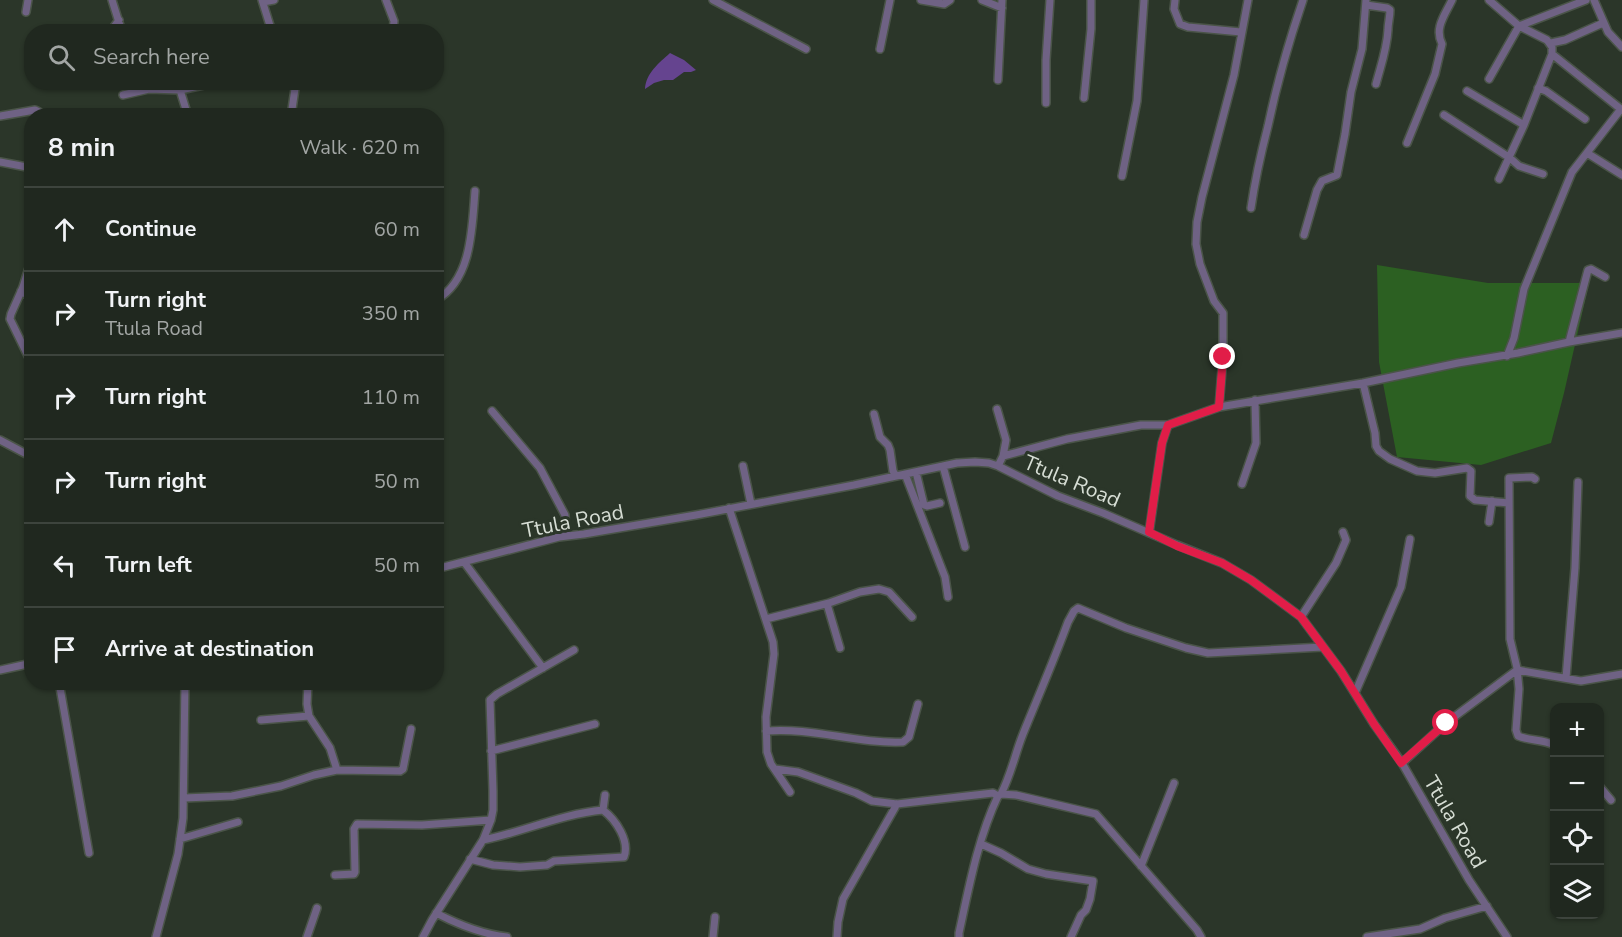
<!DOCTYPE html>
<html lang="en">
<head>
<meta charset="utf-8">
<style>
	:root { --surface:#20281f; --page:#2d342c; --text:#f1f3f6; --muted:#a2a6a4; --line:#3d443d }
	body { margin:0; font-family:"Nunito Sans",sans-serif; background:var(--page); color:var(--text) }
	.controls { position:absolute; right:18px; bottom:18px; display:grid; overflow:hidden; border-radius:12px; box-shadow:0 2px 4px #0004 }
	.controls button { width:54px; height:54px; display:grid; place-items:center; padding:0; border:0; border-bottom:2px solid var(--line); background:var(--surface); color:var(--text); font:30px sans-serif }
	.stop { position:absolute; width:18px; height:18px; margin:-14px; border:4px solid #e11d48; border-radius:50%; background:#fff }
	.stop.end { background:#e11d48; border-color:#fff; box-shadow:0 2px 6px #0008 }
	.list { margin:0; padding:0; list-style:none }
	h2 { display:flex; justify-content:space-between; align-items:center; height:78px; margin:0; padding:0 24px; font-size:26px }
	h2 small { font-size:20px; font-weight:400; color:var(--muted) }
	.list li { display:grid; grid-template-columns:39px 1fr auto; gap:18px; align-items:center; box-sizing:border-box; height:84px; padding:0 24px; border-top:2px solid var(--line) }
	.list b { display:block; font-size:22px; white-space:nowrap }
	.list p { margin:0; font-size:20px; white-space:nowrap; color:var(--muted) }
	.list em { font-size:20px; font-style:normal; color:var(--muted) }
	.icon { flex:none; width:33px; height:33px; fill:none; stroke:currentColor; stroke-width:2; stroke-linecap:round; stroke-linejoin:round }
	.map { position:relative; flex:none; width:1622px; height:937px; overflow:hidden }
	.search { position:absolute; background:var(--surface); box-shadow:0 2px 4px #0004; left:24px; top:24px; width:420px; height:66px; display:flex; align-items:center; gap:15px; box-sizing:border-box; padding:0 21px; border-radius:24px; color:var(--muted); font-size:22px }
	.panel { position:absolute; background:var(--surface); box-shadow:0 2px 4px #0004; left:24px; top:108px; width:420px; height:582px; border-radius:24px }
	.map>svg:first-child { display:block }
</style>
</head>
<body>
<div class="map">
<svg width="1622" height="937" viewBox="0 0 1622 937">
	<rect width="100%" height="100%" fill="#2b3629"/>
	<path fill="#2c6022" d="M1377,265L1488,283H1589L1564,393L1551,443L1481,465L1397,457L1379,362Z"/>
	<path fill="#65448f" d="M670,53L684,60L696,70L691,72H684L673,80H664L654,83L645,89C646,73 659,63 670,53Z"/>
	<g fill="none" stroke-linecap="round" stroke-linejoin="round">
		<defs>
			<path id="street" d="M112,0L122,32
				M262,0L272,32
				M386,0L394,21L393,32
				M713,0L806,49
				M921,0L944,4L950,0
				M982,0L1002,8
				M1175,0L1174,9L1180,24L1188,27L1241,32
				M1489,0L1519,26L1547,40L1552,47V54L1524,125L1499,179
				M1594,0L1608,32L1622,47
				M263,2L274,0
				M1366,5L1387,8L1390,10C1390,17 1388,23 1388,30C1387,49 1381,65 1376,84
				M26,12L28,0
				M110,32L119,20
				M1551,43L1565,40L1603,23
				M880,49L890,0
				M1552,54L1622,110
				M1489,79L1519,26L1586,0
				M998,80L1002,0
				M145,82L149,89L180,90L218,82
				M1538,88L1546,91L1585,119
				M180,90L188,116
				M1467,91L1524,125
				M123,95L149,89
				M1084,98L1091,29V0
				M1046,103V60L1050,0
				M1444,115L1510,158L1519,166L1543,174
				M0,116L35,110L39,112L40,116
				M291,116L296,82
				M1407,143L1435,74L1442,44C1434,28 1445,15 1452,0
				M1587,153L1622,175
				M0,162L32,168
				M1122,176L1137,101L1144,0
				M1251,208C1255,180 1261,153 1268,126C1277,83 1289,41 1303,0
				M1304,235L1317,190L1322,181L1337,175L1345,134L1351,92L1362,49L1366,0
				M32,258L23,287L11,314L10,319L32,364
				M21,291L32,298
				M436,300C472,280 472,228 475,191
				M1569,342L1588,270L1591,269L1605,277
				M1507,356L1514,338L1524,289L1572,172L1621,109
				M1363,383L1375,433L1376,446L1379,451L1390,459L1417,471L1435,473L1467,468L1471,471L1470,496L1475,500L1509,503
				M1219,407L1223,357V313L1214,301L1200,264L1196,244L1197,222L1202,197L1234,75L1248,0
				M997,409L1006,440L1003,456
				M492,411L540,468L565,515L566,536
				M874,414L880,437L888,445L890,450L893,471L896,476
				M0,440L32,457
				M743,466L751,504
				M943,466L965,547
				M998,466L1003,456L1067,439L1141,425H1168L1219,407L1363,383L1458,363L1518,353L1569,342L1622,333
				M916,472L924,505L927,506L940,503
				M905,474L945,577L948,597
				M1535,479L1532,477L1509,478L1510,639L1517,668L1519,689L1516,730L1518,736C1530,741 1543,739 1554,745
				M1242,484L1256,443L1255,400
				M729,508L773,642L774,654L766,717L767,752L771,764L790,792
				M1489,522L1492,501
				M1149,533L1162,443L1168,425
				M464,562L543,668
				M436,569L559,537L584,534L696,515L854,485L957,463L975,462L989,463L998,466L1058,496L1103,513L1177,545L1222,563L1251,580L1301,617L1341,671L1374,724L1402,763L1469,880L1507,937
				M827,604L840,648
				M1301,617L1336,563L1346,540L1343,532
				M766,619L829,603L860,592L879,589L889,592L912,617
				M0,670L32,663
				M1566,678L1575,568L1578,482
				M59,682L89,853
				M308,682L307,704L309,716L330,748L337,770
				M1355,693L1401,587L1410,539
				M261,720L309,716
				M766,731C812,727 857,744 903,742L909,737L918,704
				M491,751L595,724
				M1402,763L1446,723L1517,670L1581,681L1622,674
				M775,769L798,772L856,793L872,801L897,804L993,793L998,796L1001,794L1016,795L1096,814L1197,930L1201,937
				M1600,787L1611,800
				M1001,794C1011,775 1015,754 1023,734C1038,697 1054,660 1068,622L1074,611L1078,608L1126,628L1186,648L1208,653L1323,647
				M184,798L232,796L281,786L314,775L337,770L400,771L403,769L411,729
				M180,839L238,822
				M483,840C523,832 561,814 603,810L605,795
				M981,844L1001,853L1028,869L1046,874L1093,881L1090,899L1086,910L1081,915L1071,937
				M470,859L493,865L520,867L547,865L554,861L624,857C630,841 616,820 603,810
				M1141,866L1174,783
				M335,875L354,874L355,872L354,829L357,824L422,825L491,820
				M436,913C459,925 481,934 507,937
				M156,937L178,854L183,818L185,682
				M307,937L317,908
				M423,937L432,920L483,840L491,820L493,810V791L490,700L497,694L574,650
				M713,937L715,917
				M837,937L838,922L843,899L897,804
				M959,937V933C969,887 978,838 998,796
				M1367,937L1420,929L1445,918L1487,906"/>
		</defs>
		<use href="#street" stroke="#4a5448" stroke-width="10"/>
		<use href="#street" stroke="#6f6284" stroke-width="7"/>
	</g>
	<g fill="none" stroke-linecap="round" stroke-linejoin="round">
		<path stroke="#e11d48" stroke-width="8" d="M1223,357L1219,407L1168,425L1162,443L1149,532L1177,546L1222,563L1251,580L1301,617L1341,671L1374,724L1401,763L1446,723"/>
	</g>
	<g text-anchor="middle" stroke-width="6" stroke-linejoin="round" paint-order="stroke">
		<g font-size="21" fill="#d6ddd4" stroke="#2b3629">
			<text transform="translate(1072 481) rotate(23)" y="7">Ttula Road</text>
			<text transform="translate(573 521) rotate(-11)" y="7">Ttula Road</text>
			<text transform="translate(1455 822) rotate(60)" y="7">Ttula Road</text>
		</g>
	</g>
</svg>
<div class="controls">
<button>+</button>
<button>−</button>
<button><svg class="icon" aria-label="locate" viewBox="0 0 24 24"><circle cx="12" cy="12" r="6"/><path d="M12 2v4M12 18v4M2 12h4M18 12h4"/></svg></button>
<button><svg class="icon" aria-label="layers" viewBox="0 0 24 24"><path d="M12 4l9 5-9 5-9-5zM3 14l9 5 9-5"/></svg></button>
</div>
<div class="stop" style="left:1446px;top:723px"></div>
<div class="stop end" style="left:1223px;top:357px"></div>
<div class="search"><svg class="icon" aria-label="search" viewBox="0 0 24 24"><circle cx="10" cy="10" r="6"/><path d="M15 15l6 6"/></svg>Search here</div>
<section class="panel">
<h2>8 min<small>Walk · 620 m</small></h2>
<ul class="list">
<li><svg class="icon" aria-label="ahead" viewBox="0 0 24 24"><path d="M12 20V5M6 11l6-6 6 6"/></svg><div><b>Continue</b></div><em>60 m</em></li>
<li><svg class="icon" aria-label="right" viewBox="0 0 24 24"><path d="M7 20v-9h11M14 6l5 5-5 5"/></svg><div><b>Turn right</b><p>Ttula Road</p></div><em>350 m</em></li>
<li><svg class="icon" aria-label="right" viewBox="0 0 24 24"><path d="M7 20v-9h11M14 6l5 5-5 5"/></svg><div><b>Turn right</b></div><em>110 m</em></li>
<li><svg class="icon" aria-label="right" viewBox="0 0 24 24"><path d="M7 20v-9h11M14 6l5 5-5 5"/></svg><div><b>Turn right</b></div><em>50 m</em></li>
<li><svg class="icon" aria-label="left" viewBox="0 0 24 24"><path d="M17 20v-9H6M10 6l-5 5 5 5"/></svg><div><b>Turn left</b></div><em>50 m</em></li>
<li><svg class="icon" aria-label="arrive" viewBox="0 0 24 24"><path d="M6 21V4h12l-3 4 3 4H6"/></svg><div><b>Arrive at destination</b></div></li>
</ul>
</section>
</div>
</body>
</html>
